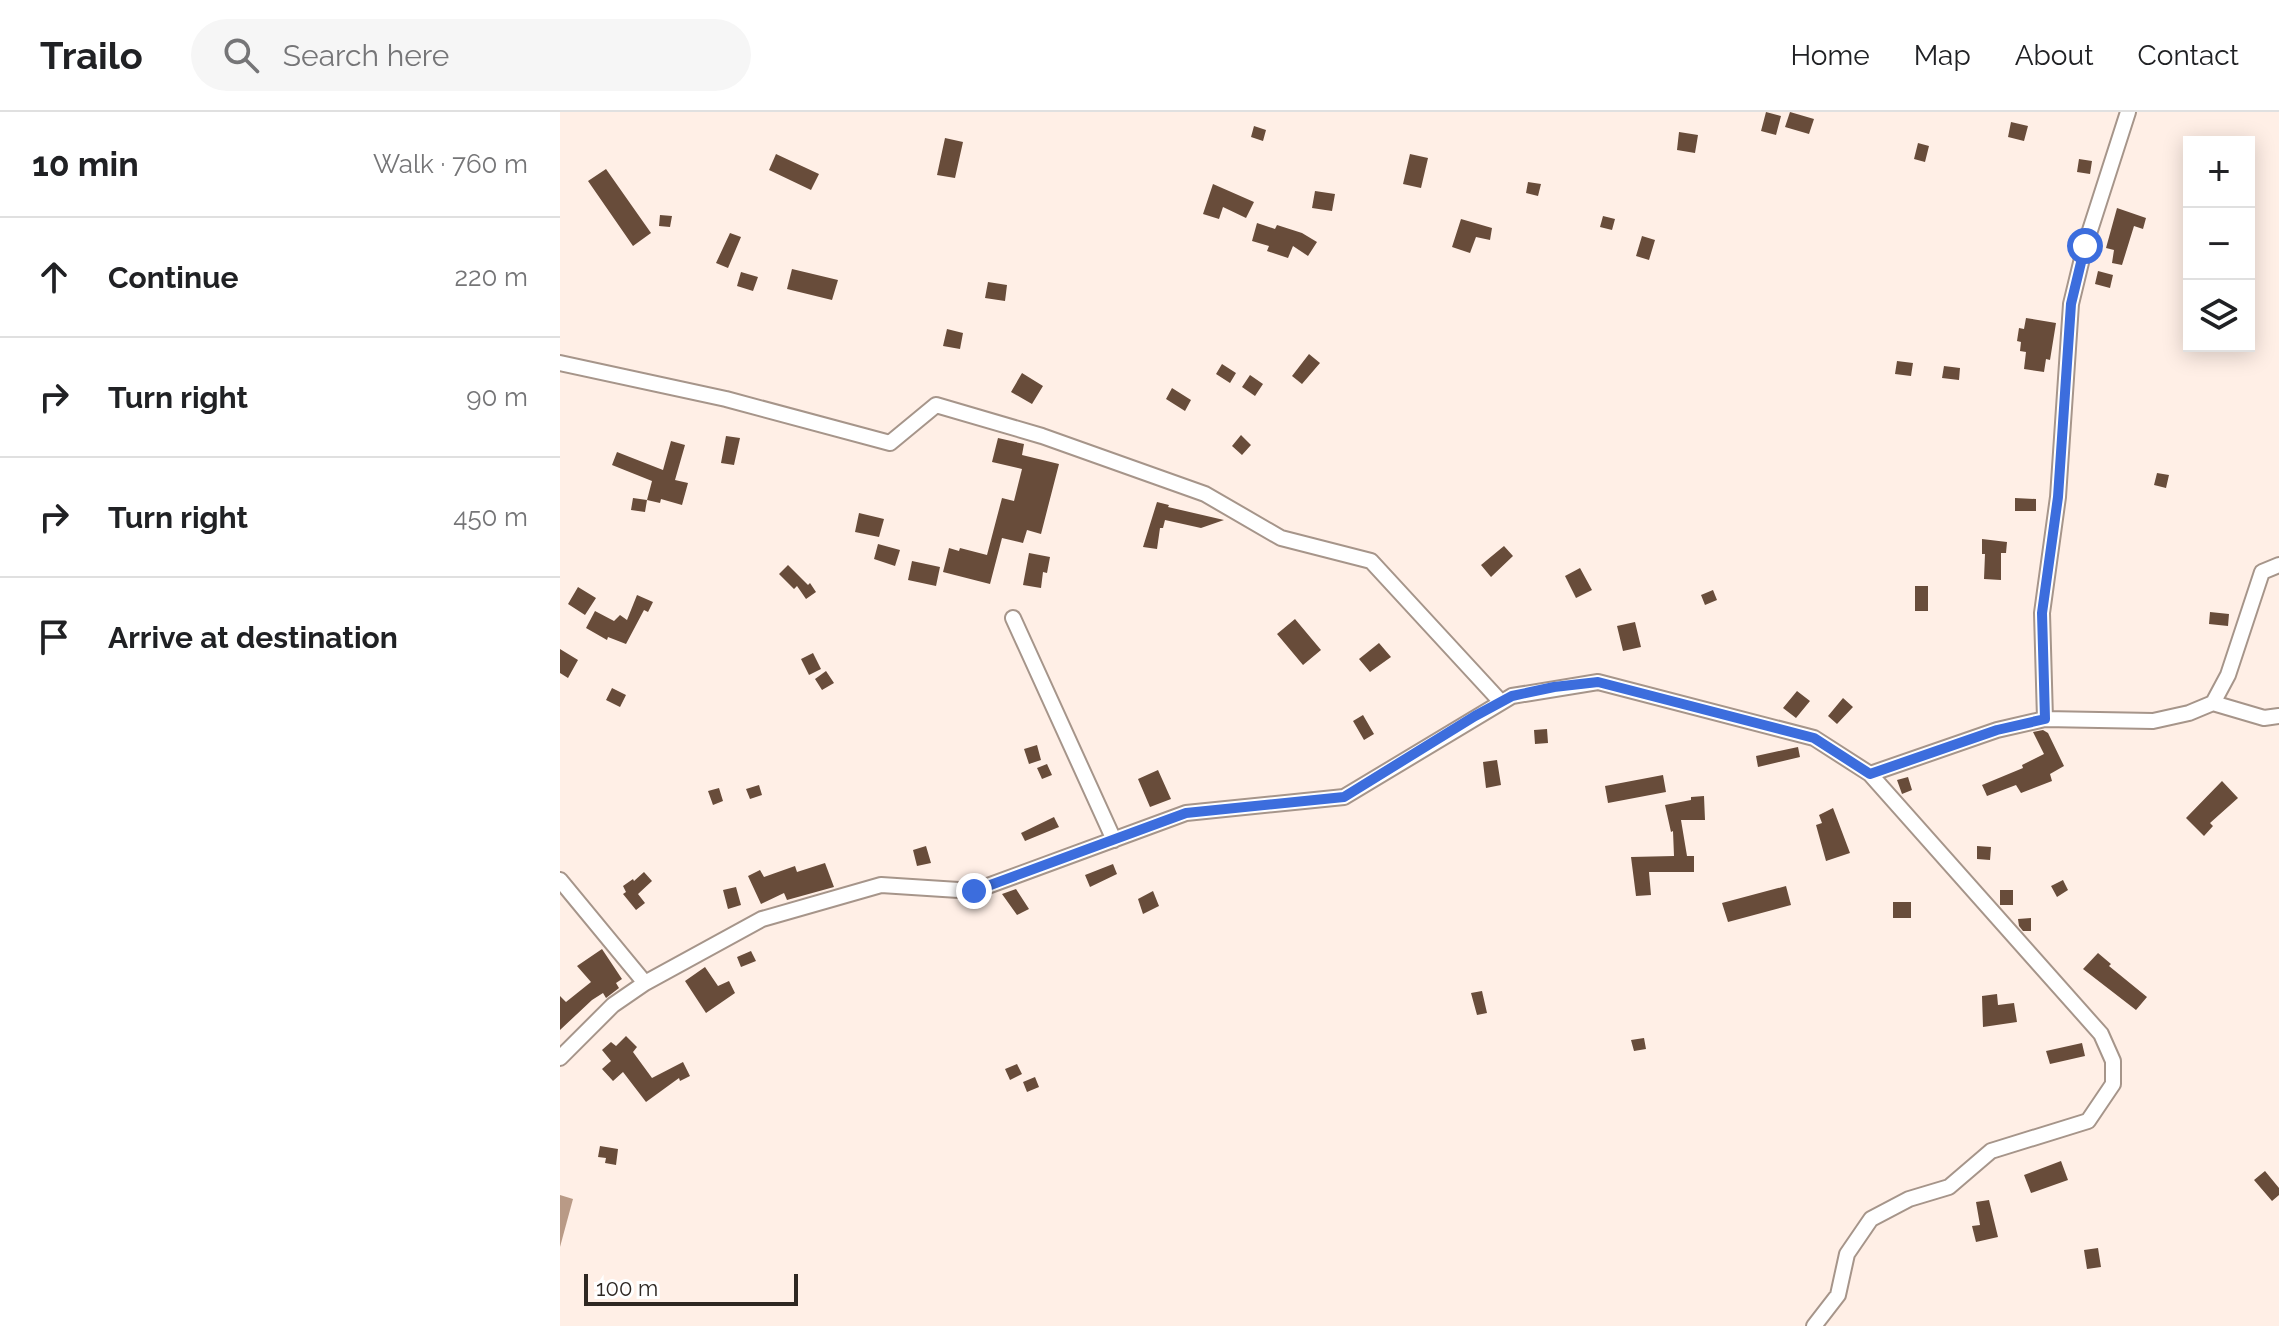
<!DOCTYPE html>
<html lang="en">
<head>
<meta charset="utf-8">
<style>
	:root { --surface:#fff; --page:#f6f6f6; --text:#202124; --muted:#757577; --line:#e0e0e0 }
	body { margin:0; font-family:Raleway,sans-serif; background:var(--page); color:var(--text) }
	.controls { position:absolute; right:24px; top:24px; display:grid; overflow:hidden; border-radius:0px; box-shadow:0 4px 20px #0003 }
	.controls button { width:72px; height:72px; display:grid; place-items:center; padding:0; border:0; border-bottom:2px solid var(--line); background:var(--surface); color:var(--text); font:40px sans-serif }
	.scale { position:absolute; left:24px; bottom:20px; width:214px; box-sizing:border-box; padding-left:8px; border:4px solid #2e2722; border-top:0; font-size:22px; line-height:28px; white-space:nowrap; color:#2e2722; -webkit-text-stroke:6px #fff; paint-order:stroke }
	.stop { position:absolute; width:24px; height:24px; margin:-18px; border:6px solid #3c6ddd; border-radius:50%; background:#fff }
	.stop.end { background:#3c6ddd; border-color:#fff; box-shadow:0 2px 8px #0008 }
	.list { margin:0; padding:0; list-style:none }
	h2 { display:flex; justify-content:space-between; align-items:center; height:104px; margin:0; padding:0 32px; font-size:34px }
	h2 small { font-size:26px; font-weight:400; color:var(--muted) }
	.list li { display:grid; grid-template-columns:52px 1fr auto; gap:24px; align-items:center; box-sizing:border-box; height:120px; padding:0 32px; border-top:2px solid var(--line) }
	.list b { display:block; font-size:30px; white-space:nowrap }
	.list em { font-size:26px; font-style:normal; color:var(--muted) }
	.icon { flex:none; width:44px; height:44px; fill:none; stroke:currentColor; stroke-width:2; stroke-linecap:round; stroke-linejoin:round }
	.map { position:relative; flex:none; width:1719px; height:1214px; overflow:hidden }
	header { display:flex; align-items:center; gap:48px; box-sizing:border-box; height:112px; padding:0 40px; background:var(--surface); border-bottom:2px solid var(--line) }
	header strong { font-size:38px }
	nav { display:flex; gap:44px; margin-inline-start:auto; font-size:28px }
	.search { width:560px; height:72px; background:var(--page); display:flex; align-items:center; gap:20px; box-sizing:border-box; padding:0 28px; border-radius:44px; color:var(--muted); font-size:30px }
	main { display:flex }
	aside { flex:1; background:var(--surface) }
	.map>svg:first-child { display:block }
</style>
</head>
<body>
<header>
<strong>Trailo</strong>
<div class="search"><svg class="icon" aria-label="search" viewBox="0 0 24 24"><circle cx="10" cy="10" r="6"/><path d="M15 15l6 6"/></svg>Search here</div>
<nav><a>Home</a><a>Map</a><a>About</a><a>Contact</a></nav>
</header>
<main>
<aside>
<h2>10 min<small>Walk · 760 m</small></h2>
<ul class="list">
<li><svg class="icon" aria-label="ahead" viewBox="0 0 24 24"><path d="M12 20V5M6 11l6-6 6 6"/></svg><div><b>Continue</b></div><em>220 m</em></li>
<li><svg class="icon" aria-label="right" viewBox="0 0 24 24"><path d="M7 20v-9h11M14 6l5 5-5 5"/></svg><div><b>Turn right</b></div><em>90 m</em></li>
<li><svg class="icon" aria-label="right" viewBox="0 0 24 24"><path d="M7 20v-9h11M14 6l5 5-5 5"/></svg><div><b>Turn right</b></div><em>450 m</em></li>
<li><svg class="icon" aria-label="arrive" viewBox="0 0 24 24"><path d="M6 21V4h12l-3 4 3 4H6"/></svg><div><b>Arrive at destination</b></div></li>
</ul>
</aside>
<div class="map">
<svg width="1719" height="1214" viewBox="0 0 1719 1214">
	<rect width="100%" height="100%" fill="#ffefe6"/>
	<path fill="#b99a86" d="M0,1083L13,1087L0,1135Z"/>
	<path fill="#684c3a" d="M1206,0L1221,4L1216,23L1201,19Z
		M1230,0L1254,7L1249,22L1225,15Z
		M1451,10L1468,14L1464,29L1448,25Z
		M694,14L706,18L703,29L691,25Z
		M1119,20L1138,23L1135,41L1117,38Z
		M385,26L403,30L395,66L377,63Z
		M1358,31L1369,34L1365,50L1354,47Z
		M216,42L259,62L251,78L209,58Z
		M850,42L868,46L861,76L843,72Z
		M1519,47L1532,49L1530,62L1517,60Z
		M46,57L91,121L73,134L28,69Z
		M968,70L981,72L978,84L966,81Z
		M653,72L694,90L686,106L663,95L659,107L643,102Z
		M755,79L775,82L772,99L752,96Z
		M1557,96L1586,106L1583,117L1574,114L1562,153L1552,151L1554,138L1546,136Z
		M100,103L112,104L110,115L99,114Z
		M1043,104L1055,107L1052,118L1040,115Z
		M901,107L932,116L930,128L916,125L910,141L892,135Z
		M697,111L715,117L717,113L742,121L757,130L748,144L733,134L728,146L707,139L709,134L692,129Z
		M170,121L181,125L168,156L156,151Z
		M1082,124L1095,128L1089,148L1076,144Z
		M232,157L278,168L272,188L227,177Z
		M1538,159L1553,163L1550,176L1535,172Z
		M181,160L198,165L193,179L177,174Z
		M428,170L447,173L445,189L425,186Z
		M1466,206L1496,211L1490,248L1486,247L1484,260L1464,257L1466,240L1460,239L1461,230L1457,229L1459,216L1464,217Z
		M387,217L403,221L400,237L383,234Z
		M749,242L760,251L742,272L732,264Z
		M1337,249L1353,251L1351,264L1335,262Z
		M662,252L676,261L670,271L656,262Z
		M1384,254L1400,256L1399,268L1382,266Z
		M462,261L483,274L472,292L451,280Z
		M690,263L703,272L695,284L682,275Z
		M612,276L631,288L625,299L606,287Z
		M681,323L691,333L682,343L672,334Z
		M166,324L180,326L174,353L161,351Z
		M438,326L464,332L462,343L499,352L481,422L467,418L463,431L442,426L430,472L383,460L389,436L399,439L400,436L427,443L442,386L454,389L462,357L432,350Z
		M111,329L125,333L115,368L128,371L122,393L101,387L100,391L87,388L92,369L52,353L57,340L103,358Z
		M1597,361L1609,363L1606,376L1594,373Z
		M73,386L87,388L85,400L71,398Z
		M1455,386L1476,387V399H1455Z
		M597,390L609,393L608,395L664,408L641,416L605,408L603,416H600L597,437L583,435Z
		M299,401L324,407L319,425L295,420Z
		M1422,427L1447,430L1446,441H1441V468L1424,467L1425,442H1422Z
		M318,432L340,438L335,454L314,447Z
		M944,434L953,444L931,465L921,453Z
		M469,441L490,445L487,461L483,460L481,476L463,473Z
		M352,449L380,455L376,474L348,468Z
		M228,453L248,473L250,471L256,480L246,487L237,474L234,477L219,462Z
		M1020,456L1032,478L1016,486L1005,464Z
		M1355,474H1368V499H1355Z
		M18,475L36,486L25,503L8,492Z
		M1153,478L1157,488L1145,493L1141,483Z
		M77,483L93,490L88,500L84,498L66,532L48,525L47,528L26,516L35,499L54,509L60,503L67,508Z
		M1650,500L1669,502L1668,514L1649,512Z
		M735,507L761,538L743,553L717,522Z
		M1075,510L1081,535L1063,539L1057,514Z
		M819,531L831,545L810,560L799,547Z
		M0,537L18,548L8,566L0,561Z
		M253,541L261,557L249,563L241,547Z
		M266,559L274,571L262,578L255,567Z
		M52,576L66,583L60,595L46,588Z
		M1237,579L1250,589L1236,606L1223,596Z
		M1283,586L1293,595L1277,612L1268,604Z
		M803,603L814,622L804,628L793,609Z
		M987,617L988,631L975,632L974,618Z
		M1483,618L1488,621L1504,654L1490,662L1492,669L1461,681L1456,673L1427,684L1422,673L1463,656L1462,653L1484,642L1473,620Z
		M477,633L481,648L469,652L464,637Z
		M1238,635L1240,645L1198,655L1196,644Z
		M937,648L941,673L926,676L923,650Z
		M487,652L492,663L482,667L477,656Z
		M598,658L611,687L590,695L578,667Z
		M1103,663L1106,680L1048,691L1045,674Z
		M1348,665L1352,678L1342,682L1337,668Z
		M1662,669L1678,686L1650,711L1653,714L1644,724L1626,706Z
		M199,673L202,683L190,687L186,677Z
		M159,676L163,689L153,693L148,679Z
		M1144,684L1145,708H1121L1127,744H1134V760H1089L1091,783L1076,784L1071,745L1114,744L1113,719L1111,720L1105,693L1131,688V685Z
		M1273,696L1290,741L1266,749L1256,713L1262,711L1259,703Z
		M494,705L499,715L465,729L461,721Z
		M366,734L371,751L357,754L353,738Z
		M1417,734L1431,735L1430,748L1417,747Z
		M265,751L274,775L227,788L224,781L201,792L188,764L200,758L204,765L235,754L237,760Z
		M553,752L557,762L530,775L525,763Z
		M84,760L92,769L78,782L85,791L76,798L63,782L66,780L63,774L73,767L74,769Z
		M1503,768L1508,778L1497,785L1491,774Z
		M1226,774L1231,793L1168,810L1162,791Z
		M176,775L181,793L168,797L163,778Z
		M456,777L469,797L457,803L442,782Z
		M1440,778H1453V793H1440Z
		M593,779L599,794L583,802L578,787Z
		M1333,790H1351V806H1333Z
		M1471,806V819H1463L1459,814L1458,807Z
		M42,837L62,867L56,871L59,876L46,886L43,881L32,888L0,918V884L6,890L31,870L17,854Z
		M191,839L196,849L181,855L177,845Z
		M1538,841L1551,852L1549,854L1587,885L1576,898L1523,857Z
		M145,855L158,874L169,869L175,881L146,901L125,869Z
		M922,879L927,901L917,903L911,881Z
		M1437,882L1438,893L1454,891L1457,910L1423,915L1422,884Z
		M66,924L77,935L73,940L92,966L123,950L130,964L120,969L119,966L86,990L63,960L53,969L42,957L51,949L42,938L51,930L56,934Z
		M1084,926L1086,937L1074,939L1071,928Z
		M1522,931L1525,944L1490,952L1486,939Z
		M457,952L462,962L450,968L445,957Z
		M475,965L479,975L467,980L463,970Z
		M40,1034L58,1037L56,1053L45,1051L46,1046L38,1045Z
		M1501,1049L1508,1068L1471,1081L1464,1063Z
		M1705,1059L1719,1076V1083L1712,1089L1694,1068Z
		M1429,1088L1438,1125L1416,1130L1412,1114L1420,1113L1416,1090Z
		M1538,1136L1541,1155L1527,1157L1524,1138Z"/>
	<g fill="none" stroke-linecap="round" stroke-linejoin="round">
		<defs>
			<path id="minor" d="M0,251L166,287L330,331L376,293L482,324L645,382L721,426L811,449L941,590
				M453,506L554,728
				M1653,591L1704,606L1719,604
				M1485,607L1482,501L1498,385L1511,192L1525,134L1568,0
				M0,768L85,871
				M0,946L53,893L85,871L202,807L321,773L414,779L626,701L784,685L952,584L1038,570L1254,626L1310,662L1437,618L1485,607L1593,609L1629,601L1653,591L1668,563L1702,460L1719,453
				M1254,1214L1278,1183L1287,1142L1311,1107L1349,1087L1389,1075L1431,1039L1528,1009L1553,972V949L1541,922L1310,662"/>
		</defs>
		<use href="#minor" stroke="#a6958a" stroke-width="18"/>
		<use href="#minor" stroke="#fff" stroke-width="14"/>
	</g>
	<g fill="none" stroke-linecap="round" stroke-linejoin="round">
		<path stroke="#3c6ddd" stroke-width="10" d="M414,779L626,701L784,685L915,604L952,584L994,575L1038,570L1254,626L1310,662L1437,618L1485,607L1482,501L1498,385L1511,192L1525,134"/>
	</g>
</svg>
<div class="controls">
<button>+</button>
<button>−</button>
<button><svg class="icon" aria-label="layers" viewBox="0 0 24 24"><path d="M12 4l9 5-9 5-9-5zM3 14l9 5 9-5"/></svg></button>
</div>
<div class="scale">100 m</div>
<div class="stop" style="left:1525px;top:134px"></div>
<div class="stop end" style="left:414px;top:779px"></div>
</div>
</main>
</body>
</html>
